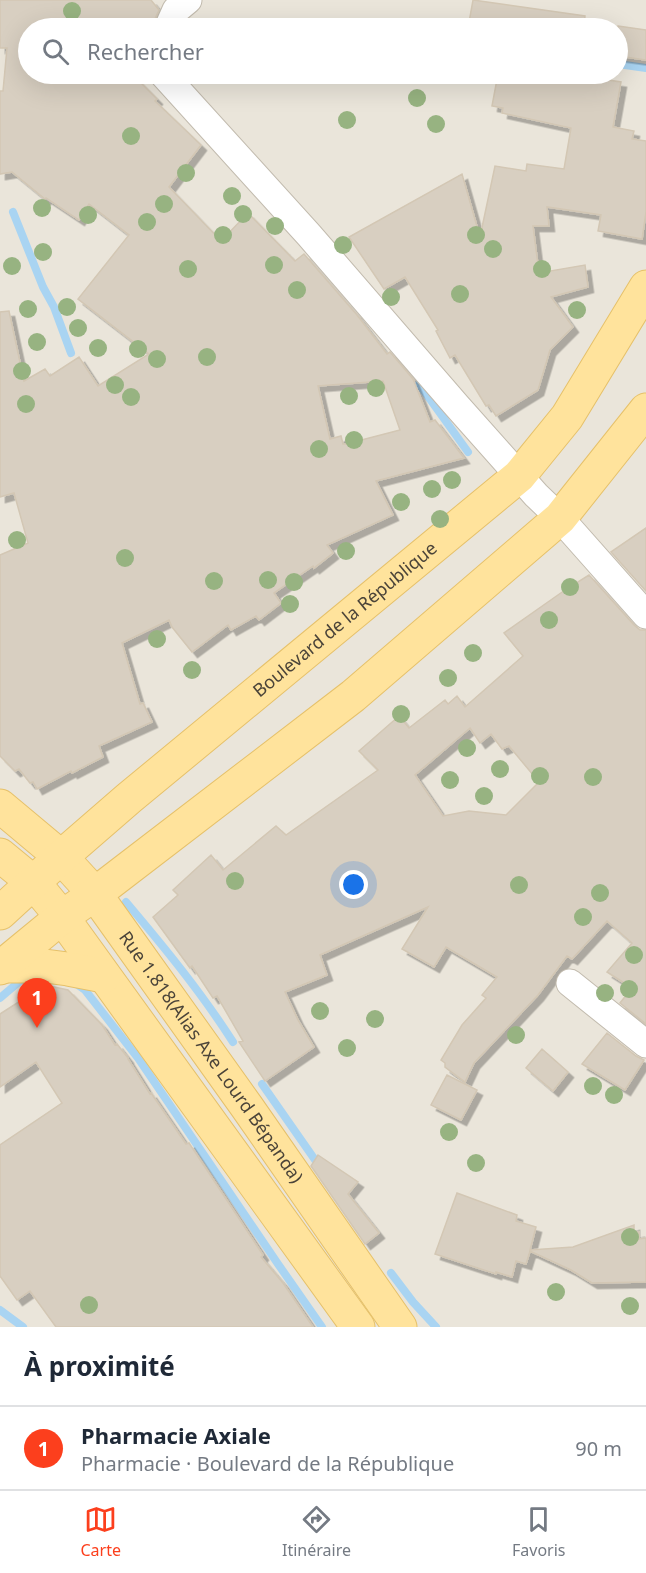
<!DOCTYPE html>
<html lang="fr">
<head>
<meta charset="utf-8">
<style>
	:root { --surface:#fff; --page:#f6f6f7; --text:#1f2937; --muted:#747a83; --line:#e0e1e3; --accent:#fc3f1d }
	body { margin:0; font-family:"Noto Sans",sans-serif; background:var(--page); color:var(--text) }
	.you { position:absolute; left:354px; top:885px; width:21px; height:21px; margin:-15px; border:4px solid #fff; border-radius:50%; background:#1a73e8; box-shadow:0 0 0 9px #1a73e833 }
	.badge { display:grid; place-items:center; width:39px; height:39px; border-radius:50%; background:var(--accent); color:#fff; font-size:20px; font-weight:700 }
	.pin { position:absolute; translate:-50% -50px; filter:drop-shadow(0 2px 3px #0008) }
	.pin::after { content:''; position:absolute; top:32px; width:21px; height:18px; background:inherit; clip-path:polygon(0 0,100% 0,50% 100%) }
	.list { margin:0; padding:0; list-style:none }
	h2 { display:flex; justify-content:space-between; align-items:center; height:78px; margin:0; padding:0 24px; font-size:26px }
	h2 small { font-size:20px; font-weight:400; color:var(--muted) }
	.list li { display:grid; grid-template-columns:39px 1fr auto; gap:18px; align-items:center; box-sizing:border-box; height:84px; padding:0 24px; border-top:2px solid var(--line) }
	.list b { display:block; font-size:22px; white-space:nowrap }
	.list p { margin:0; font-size:20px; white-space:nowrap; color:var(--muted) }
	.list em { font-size:20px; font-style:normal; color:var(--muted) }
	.icon { flex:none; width:33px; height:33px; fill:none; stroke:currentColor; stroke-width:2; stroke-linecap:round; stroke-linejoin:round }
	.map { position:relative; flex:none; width:646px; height:1327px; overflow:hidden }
	.search { position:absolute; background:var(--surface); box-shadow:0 6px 24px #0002; left:18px; right:18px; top:18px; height:66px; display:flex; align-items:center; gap:15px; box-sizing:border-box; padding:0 21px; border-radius:33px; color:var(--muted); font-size:22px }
	.sheet { height:162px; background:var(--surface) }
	nav { display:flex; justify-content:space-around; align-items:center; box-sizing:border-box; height:84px; border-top:2px solid var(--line); background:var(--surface); font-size:16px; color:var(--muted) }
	nav a { display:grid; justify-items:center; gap:3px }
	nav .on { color:var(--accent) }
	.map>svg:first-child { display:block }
</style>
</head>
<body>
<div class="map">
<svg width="646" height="1327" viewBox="0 0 646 1327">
	<defs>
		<filter id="shadow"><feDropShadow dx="5.5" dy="5.5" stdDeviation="0" flood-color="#0004"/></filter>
	</defs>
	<rect width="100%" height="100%" fill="#f6f3ec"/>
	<path fill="#eae5da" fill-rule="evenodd" d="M0,0H646V1327H0ZM28,28H618V74H28Z"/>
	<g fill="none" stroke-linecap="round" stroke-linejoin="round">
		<path stroke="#a9d4f2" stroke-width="8" d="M618,64L646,68
			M13,212L43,287L54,307L71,353
			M419,384L468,452
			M126,902C164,947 201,992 233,1042
			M75,983L85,990L138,1058L278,1264L322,1327
			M0,998L20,981L26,979
			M262,1084L320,1167
			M391,1273L413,1302L436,1327
			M0,1310L23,1327"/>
	</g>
	<path fill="#d8cfc1" stroke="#d3c7b4" stroke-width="1.5" fill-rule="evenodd" filter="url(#shadow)" d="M0,0H151L159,10L154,21L146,28H92L88,27L90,28H28V74H132L157,99L155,101L201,145L169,187L221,241L248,213L295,261L304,254L357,315L387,354L390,352L413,379L430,422L435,420L464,458L376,481L393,515L327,545L333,553L314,568L313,566L274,593L281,603L259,620L256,616L231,630L228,625L192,652L172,627L169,620L122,643L140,704L143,703L152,722L99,746L103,757L72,773L71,771L37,789L33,782L30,783L19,769L15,771L0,756V555L28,543L14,493L0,497V312L9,311L24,381L45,369L50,376L79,357L98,386L149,354L78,299L129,235L89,204L79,220L46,198L45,199L12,172L0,174V91H3L7,48H0ZM383,381L400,430L346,444H343L341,436L330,439L318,386Z
		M473,0L585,16L584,28H468Z
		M618,26L646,30V60L618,56Z
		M498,74H575V75L621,82L613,127L634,131L632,139L646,141V212L642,239L598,231L601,215L547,207L549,226H533L539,273L585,265L588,287L551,297L573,327L550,350L538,390L496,416L489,405L486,406L455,355L450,358L436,331L438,330L405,277L384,289L349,237L462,174L480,237L495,166L526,171L527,164L564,169L571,128L502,113L503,108L492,106Z
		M646,528V591L611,552Z
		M589,575L634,625L640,630H646V1024L620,1003L632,988L607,972L632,943L607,921L572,959L567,956L538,995L474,1063L465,1082L445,1067V1063L441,1060L462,1025L486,998L482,995L497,977L446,947L434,967L402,949L428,907L320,955L327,975L285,992L298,1020L314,1047L265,1081L239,1042L243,1041L217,996L213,998L192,966L190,968L153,917L178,895L173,890L211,855L223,870L276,826L286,835L378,770L359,751L399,716L409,728L445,700L448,704L457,696L465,707L523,656L504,633L565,590ZM470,728L480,743L491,734L502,749L509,746L539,782L506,815L469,811L443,816L415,775Z
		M45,985L68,990L102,1025L115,1045L117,1044L128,1058V1059L150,1094L151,1093L186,1144L189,1143L263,1255L261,1257L283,1283L313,1327H56L30,1291L17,1300L0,1276V1145L62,1103L36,1062L0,1087V1014Z
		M607,1033L636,1056L644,1060L625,1090L582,1064Z
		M542,1049L568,1072L553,1091L526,1068Z
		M447,1075L477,1090L461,1120L431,1105Z
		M318,1155L358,1182L348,1194L379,1233L365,1244L311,1166Z
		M457,1193L517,1215L516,1221L536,1227L530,1250L573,1247L634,1225V1233L639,1232V1239L646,1238V1282L592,1283L571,1270L530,1251L526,1264L516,1261L512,1277L496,1272V1274L435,1254Z"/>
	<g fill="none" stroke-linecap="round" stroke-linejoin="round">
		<defs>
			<path id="minor" d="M168,28L176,10L188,0
				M163,74L309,235L457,406L536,495L560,518L646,615
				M570,983L646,1044"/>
			<g id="primary">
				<path id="s1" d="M0,806L61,857L95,894L247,1107L400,1327"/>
				<path d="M0,855L34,883L62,917L358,1327"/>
				<path id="s2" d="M0,913L61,857L129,798L519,476L567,417L646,287"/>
				<path d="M2,966H45L68,969L104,976"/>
				<path d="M0,968L62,917L95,894L353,696L560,518L646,410"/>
			</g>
		</defs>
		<use href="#minor" stroke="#c2bbae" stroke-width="29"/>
		<use href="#primary" stroke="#e6c16a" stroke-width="35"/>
		<use href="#minor" stroke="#fff" stroke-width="27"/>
		<use href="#primary" stroke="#ffe39c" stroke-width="33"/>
	</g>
	<g fill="#97b381">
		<circle cx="72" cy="11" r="9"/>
		<circle cx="417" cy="98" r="9"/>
		<circle cx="347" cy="120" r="9"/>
		<circle cx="436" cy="124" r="9"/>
		<circle cx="131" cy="136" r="9"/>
		<circle cx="186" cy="173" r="9"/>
		<circle cx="232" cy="196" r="9"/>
		<circle cx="164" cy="204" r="9"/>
		<circle cx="42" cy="208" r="9"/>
		<circle cx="243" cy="214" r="9"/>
		<circle cx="88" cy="215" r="9"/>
		<circle cx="147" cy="222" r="9"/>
		<circle cx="275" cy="226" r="9"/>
		<circle cx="223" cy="235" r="9"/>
		<circle cx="476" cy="235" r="9"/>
		<circle cx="343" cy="245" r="9"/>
		<circle cx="493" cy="249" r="9"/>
		<circle cx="43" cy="252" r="9"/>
		<circle cx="274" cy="265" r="9"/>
		<circle cx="12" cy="266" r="9"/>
		<circle cx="188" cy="269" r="9"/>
		<circle cx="542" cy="269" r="9"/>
		<circle cx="297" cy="290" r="9"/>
		<circle cx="460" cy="294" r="9"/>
		<circle cx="391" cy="297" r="9"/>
		<circle cx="67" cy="307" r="9"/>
		<circle cx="28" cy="309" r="9"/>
		<circle cx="577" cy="310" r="9"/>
		<circle cx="78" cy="328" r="9"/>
		<circle cx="37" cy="342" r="9"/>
		<circle cx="98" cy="348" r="9"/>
		<circle cx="138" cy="349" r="9"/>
		<circle cx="207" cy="357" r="9"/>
		<circle cx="157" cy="359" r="9"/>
		<circle cx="22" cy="371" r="9"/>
		<circle cx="115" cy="385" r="9"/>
		<circle cx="376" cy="388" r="9"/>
		<circle cx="349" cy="396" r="9"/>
		<circle cx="131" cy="397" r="9"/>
		<circle cx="26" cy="404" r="9"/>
		<circle cx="354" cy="440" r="9"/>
		<circle cx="319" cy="449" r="9"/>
		<circle cx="452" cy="480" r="9"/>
		<circle cx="432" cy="489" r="9"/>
		<circle cx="401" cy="502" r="9"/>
		<circle cx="440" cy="519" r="9"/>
		<circle cx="17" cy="540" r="9"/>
		<circle cx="346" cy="551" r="9"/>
		<circle cx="125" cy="558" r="9"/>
		<circle cx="268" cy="580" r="9"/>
		<circle cx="214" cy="581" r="9"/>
		<circle cx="294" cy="582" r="9"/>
		<circle cx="570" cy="587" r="9"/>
		<circle cx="290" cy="604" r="9"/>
		<circle cx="549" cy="620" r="9"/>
		<circle cx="157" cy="639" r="9"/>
		<circle cx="473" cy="653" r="9"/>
		<circle cx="192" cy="670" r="9"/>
		<circle cx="448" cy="678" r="9"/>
		<circle cx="401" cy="714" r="9"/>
		<circle cx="467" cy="748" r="9"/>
		<circle cx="500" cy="769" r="9"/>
		<circle cx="540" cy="776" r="9"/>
		<circle cx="593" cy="777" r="9"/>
		<circle cx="450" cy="780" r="9"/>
		<circle cx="484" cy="796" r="9"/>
		<circle cx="235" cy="881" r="9"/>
		<circle cx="519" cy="885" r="9"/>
		<circle cx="600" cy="893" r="9"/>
		<circle cx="583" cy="917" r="9"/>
		<circle cx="634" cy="955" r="9"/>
		<circle cx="629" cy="989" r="9"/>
		<circle cx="605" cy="993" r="9"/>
		<circle cx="320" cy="1011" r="9"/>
		<circle cx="375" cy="1019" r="9"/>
		<circle cx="516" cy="1035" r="9"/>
		<circle cx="347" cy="1048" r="9"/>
		<circle cx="593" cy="1086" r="9"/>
		<circle cx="614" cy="1095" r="9"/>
		<circle cx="449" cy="1132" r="9"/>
		<circle cx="476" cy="1163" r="9"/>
		<circle cx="630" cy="1237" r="9"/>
		<circle cx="556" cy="1292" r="9"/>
		<circle cx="89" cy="1305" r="9"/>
		<circle cx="630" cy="1306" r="9"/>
	</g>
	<g text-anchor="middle" stroke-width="4.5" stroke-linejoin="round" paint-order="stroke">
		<g font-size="18" fill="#4b4439" stroke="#fff">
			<text dy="6" stroke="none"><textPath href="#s2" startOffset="453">Boulevard de la République</textPath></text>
			<text dy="6" stroke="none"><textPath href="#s1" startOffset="330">Rue 1.818(Alias Axe Lourd Bépanda)</textPath></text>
		</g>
	</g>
</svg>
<div class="you"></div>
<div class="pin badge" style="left:37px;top:1028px">1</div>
<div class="search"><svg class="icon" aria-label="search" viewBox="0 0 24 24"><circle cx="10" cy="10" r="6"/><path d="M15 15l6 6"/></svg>Rechercher</div>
</div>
<section class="sheet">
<h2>À proximité<small></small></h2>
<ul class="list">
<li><span class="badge">1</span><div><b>Pharmacie Axiale</b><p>Pharmacie · Boulevard de la République</p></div><em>90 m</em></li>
</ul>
</section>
<nav>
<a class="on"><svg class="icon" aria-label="map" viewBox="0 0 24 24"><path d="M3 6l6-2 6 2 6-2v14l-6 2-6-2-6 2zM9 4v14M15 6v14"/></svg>Carte</a>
<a><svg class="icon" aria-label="directions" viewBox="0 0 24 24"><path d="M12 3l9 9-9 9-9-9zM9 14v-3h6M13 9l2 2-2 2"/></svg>Itinéraire</a>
<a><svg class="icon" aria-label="saved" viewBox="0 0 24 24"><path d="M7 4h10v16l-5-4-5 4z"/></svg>Favoris</a>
</nav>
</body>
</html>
